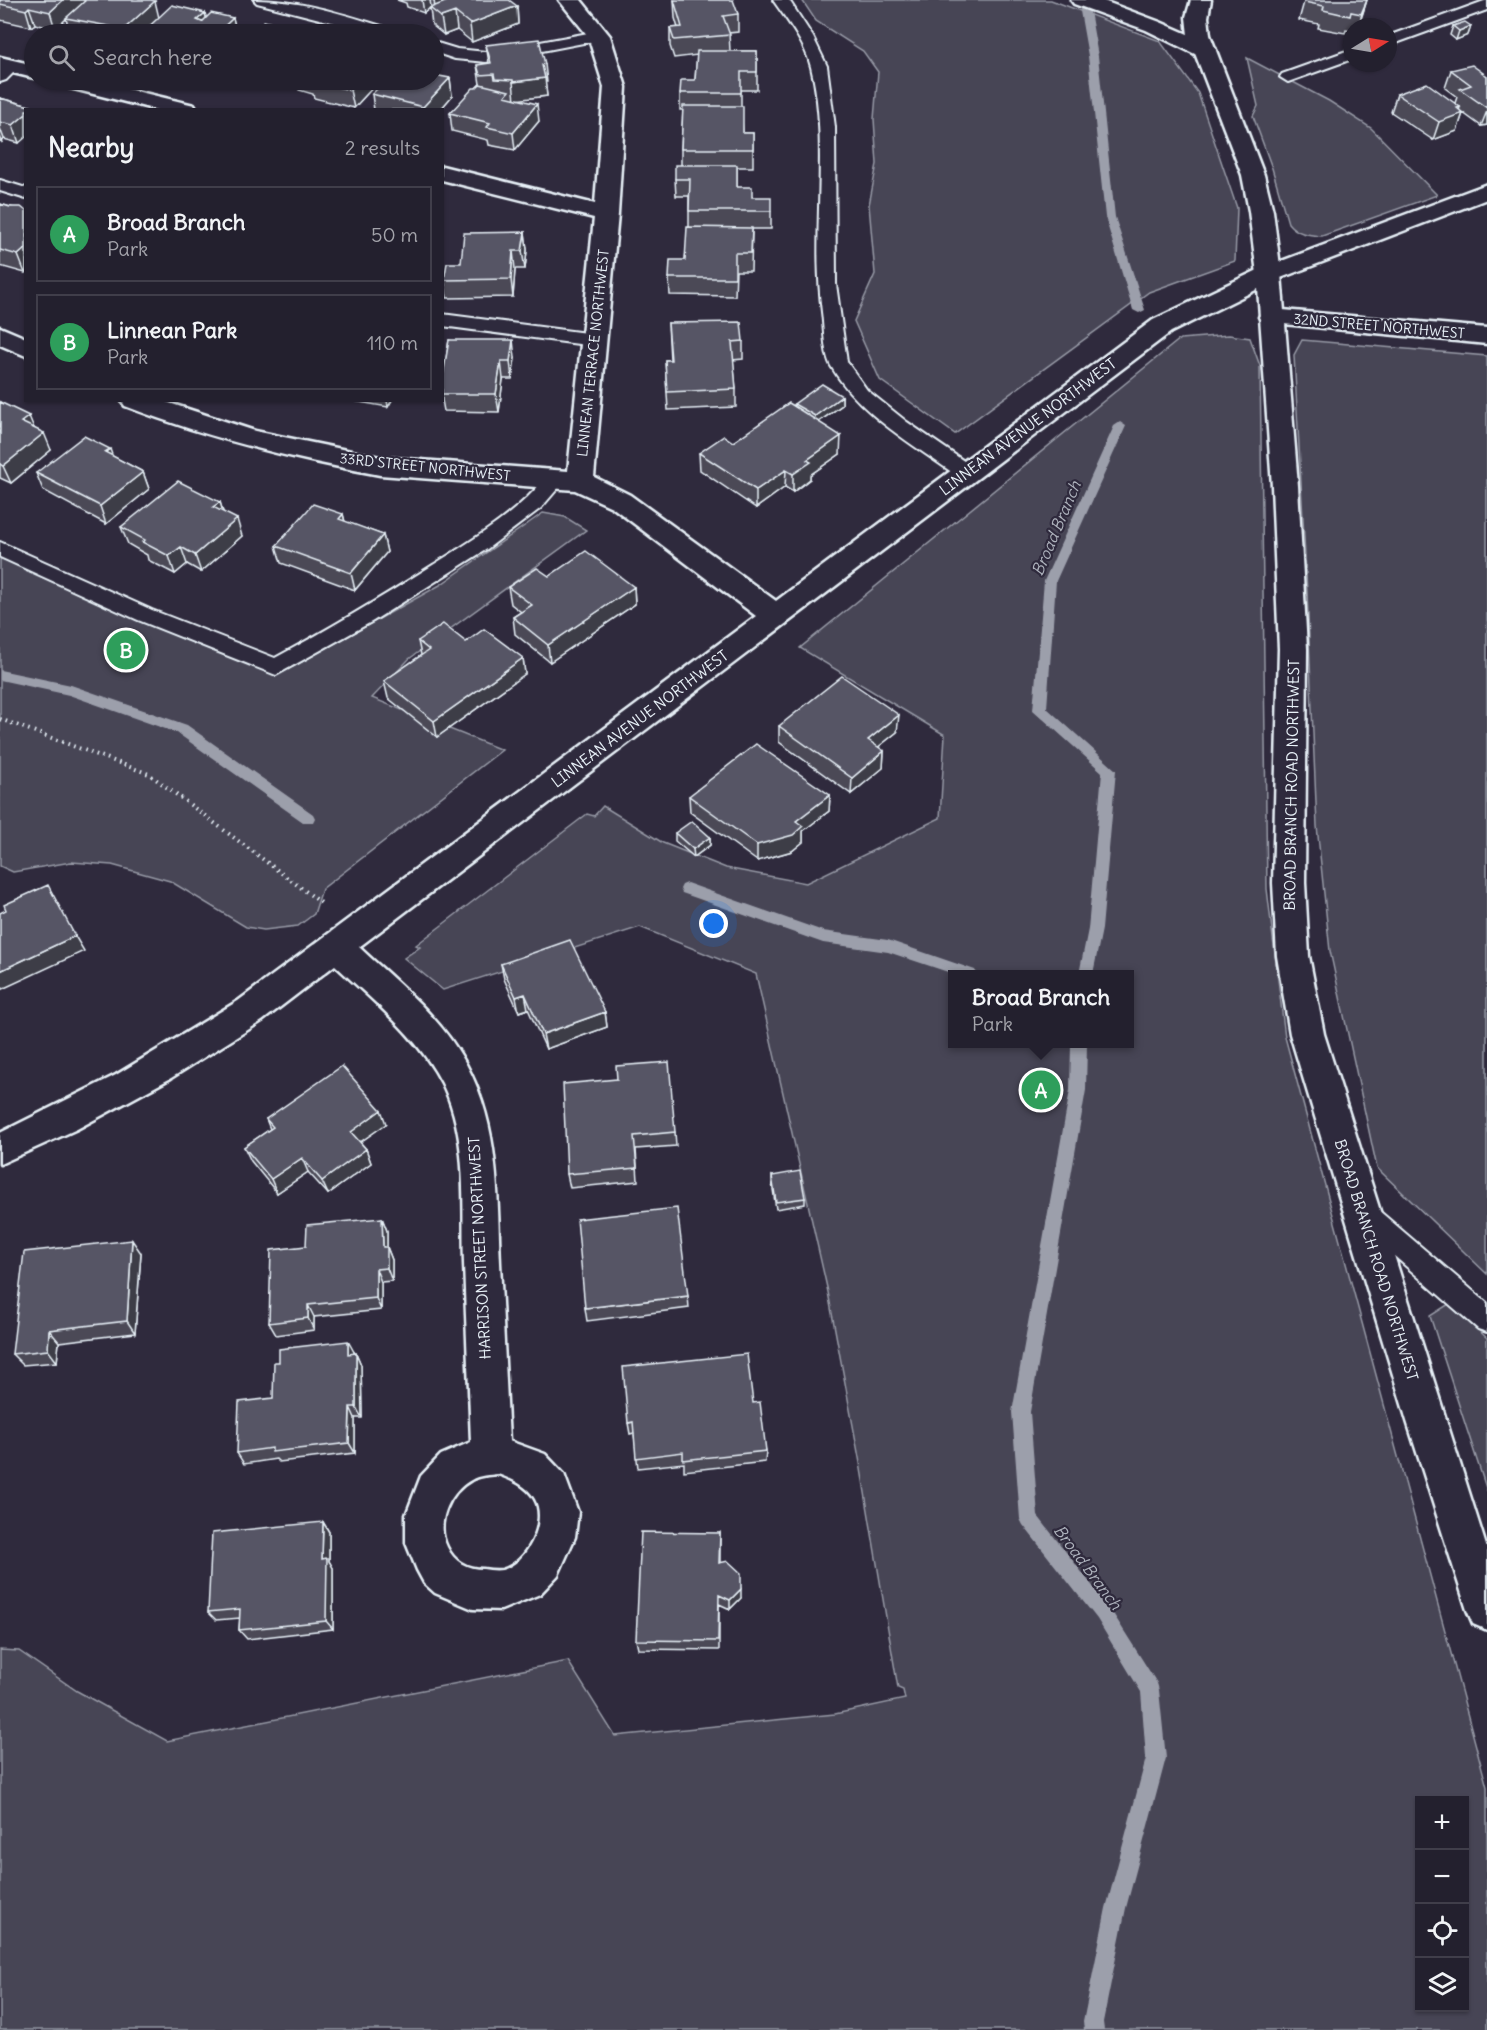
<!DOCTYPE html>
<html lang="en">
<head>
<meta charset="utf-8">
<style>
	:root { --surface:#23202e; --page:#2b2836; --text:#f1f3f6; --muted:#a3a3aa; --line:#403e4a; --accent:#bca0f2 }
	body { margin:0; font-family:Delius,sans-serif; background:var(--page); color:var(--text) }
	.controls { position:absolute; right:18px; bottom:18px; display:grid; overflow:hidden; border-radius:0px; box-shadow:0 2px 4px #0004 }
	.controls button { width:54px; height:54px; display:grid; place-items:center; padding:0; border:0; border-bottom:2px solid var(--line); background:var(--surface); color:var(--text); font:30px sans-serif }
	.compass { position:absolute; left:1343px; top:18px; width:54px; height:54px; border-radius:50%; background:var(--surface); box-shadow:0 2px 4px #0004; rotate:79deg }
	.you { position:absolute; left:714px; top:924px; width:21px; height:21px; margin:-15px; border:4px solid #fff; border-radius:50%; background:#1a73e8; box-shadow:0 0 0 9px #1a73e833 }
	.badge { display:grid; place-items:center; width:39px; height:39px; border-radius:50%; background:var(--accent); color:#fff; font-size:20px; font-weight:700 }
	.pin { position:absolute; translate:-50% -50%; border:3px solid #fff; box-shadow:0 2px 6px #0006 }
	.popup { position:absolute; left:948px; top:970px; width:186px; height:78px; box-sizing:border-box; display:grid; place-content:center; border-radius:0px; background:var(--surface); filter:drop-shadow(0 2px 4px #0005); font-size:20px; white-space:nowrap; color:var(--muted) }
	.popup b { font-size:22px; color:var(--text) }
	.popup::after { content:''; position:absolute; left:50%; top:100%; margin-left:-12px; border:12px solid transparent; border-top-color:var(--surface) }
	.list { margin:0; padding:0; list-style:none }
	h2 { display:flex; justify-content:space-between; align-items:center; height:78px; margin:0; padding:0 24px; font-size:26px }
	h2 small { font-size:20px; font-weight:400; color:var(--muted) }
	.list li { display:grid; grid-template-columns:39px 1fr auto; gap:18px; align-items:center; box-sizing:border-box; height:96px; margin:0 12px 12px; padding:0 12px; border:2px solid var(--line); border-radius:0px }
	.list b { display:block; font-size:22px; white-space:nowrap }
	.list p { margin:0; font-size:20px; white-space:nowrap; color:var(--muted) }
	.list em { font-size:20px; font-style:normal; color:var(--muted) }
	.icon { flex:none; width:33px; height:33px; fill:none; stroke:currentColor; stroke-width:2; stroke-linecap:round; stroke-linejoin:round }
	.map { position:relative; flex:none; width:1487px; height:2030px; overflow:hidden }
	.search { position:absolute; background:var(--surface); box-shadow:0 2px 4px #0004; left:24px; top:24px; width:420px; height:66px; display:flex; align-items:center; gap:15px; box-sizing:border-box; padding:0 21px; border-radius:33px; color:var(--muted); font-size:22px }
	.panel { position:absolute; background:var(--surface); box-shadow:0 2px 4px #0004; left:24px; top:108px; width:420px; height:294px; border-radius:0px }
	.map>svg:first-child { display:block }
</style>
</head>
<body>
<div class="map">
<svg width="1487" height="2030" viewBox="0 0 1487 2030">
	<rect width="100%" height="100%" fill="#2f2a3d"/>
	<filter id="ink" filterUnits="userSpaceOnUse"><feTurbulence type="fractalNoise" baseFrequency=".0167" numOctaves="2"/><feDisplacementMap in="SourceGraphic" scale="12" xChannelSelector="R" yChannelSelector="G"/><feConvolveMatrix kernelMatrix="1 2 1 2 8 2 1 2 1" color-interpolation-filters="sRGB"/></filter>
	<g filter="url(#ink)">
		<path fill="#464455" stroke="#979aa6" stroke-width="1.5" fill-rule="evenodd" d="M802,0H1051L1160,41L1198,93L1219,155L1237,208L1235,261L1149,292L955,434L880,380L854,321L875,274L869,205L877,164L874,119L878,72L863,51L816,21Z
			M1247,58L1329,101L1371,128L1437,195L1322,236C1308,235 1297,234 1288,223L1272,168L1253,116L1258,106Z
			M1229,335L1250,338L1260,366L1267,889L1285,1037L1487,1787V2030H0V1650L19,1651L77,1691L167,1741L568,1661L615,1736L835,1714L905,1699L903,1690L898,1688L860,1463L828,1292L756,974L640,927L443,990L404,958L420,947L416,945L587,814L594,816L603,806L663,843L726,868L806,883L940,818L945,735L800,648L1180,339ZM952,974H1130V1044H952ZM1420,1800H1464V2008H1420Z
			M1302,340L1487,356V1274L1377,1168L1330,951L1317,826L1307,592L1294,355Z
			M543,513L565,517L586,530L409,659L372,698L502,750L322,889L314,914L298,926L264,930L246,927L170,881L112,865L71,862L13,872L0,866V551L293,667L440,585Z
			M1449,1304L1487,1338V1491L1430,1316Z"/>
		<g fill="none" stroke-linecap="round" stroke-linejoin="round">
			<path fill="#9c9fab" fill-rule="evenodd" d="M1078,0H1088L1098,56L1115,217L1145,310L1139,313L1133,310L1105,217L1088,56Z
				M1120,422L1126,426L1056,581L1047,708L1116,770L1102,929L1093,974H1079L1088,929L1102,772L1033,710L1044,581L1114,426Z
				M0,670L71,685L187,725L313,814L315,818L313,822H303L177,733L69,695L0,680Z
				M687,883L823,931L888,940L975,970L977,974H954L888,952L823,943L682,893L680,889L682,885Z
				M1071,1044H1087L1086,1090L1030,1412L1038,1516L1109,1607L1157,1683L1159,1690L1166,1758L1126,1908L1103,2022L1104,2030H1084L1083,2022L1106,1908L1146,1758L1141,1692L1097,1619L1023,1525L1020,1519L1012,1412L1070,1090Z"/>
			<defs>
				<path id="lane" d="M254,0C303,0 352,17 398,31L401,34H378L257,3Z
					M773,0H789L813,37L827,66L835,127L836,284L847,362L867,390L907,422L974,468L977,473L974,478L967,480L960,478C915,445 859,415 831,366C824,354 824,326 822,312C811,233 830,143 811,67C805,43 787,20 773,0Z
					M1487,0V10L1388,46V36Z
					M599,31L607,36L604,39L486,62L455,59L434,52V42L457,49L486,52Z
					M1352,49V59L1288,82L1280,77L1282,74Z
					M12,61L20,66L6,80L0,82V69Z
					M0,180L26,188V199L0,191Z
					M442,314L594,334L600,336L603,340L600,344L594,346L442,326Z
					M555,473L562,475L565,480L541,508L487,549L373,621L276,675L138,620L0,557V542L152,610L275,658C329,629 381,598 433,565C474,539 517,514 548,475Z
					M1362,1200L1371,1204L1487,1303V1332L1478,1329L1353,1220L1349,1212L1353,1204Z"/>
				<path id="street" d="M559,0H581L610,36L626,87L618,214L594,477L630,495L776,601L1153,320L1260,269L1487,184V199L1278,279L1171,332L359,947C397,983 441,1017 466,1064C500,1127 497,1194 500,1263C503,1322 506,1382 509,1441L545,1454L564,1474L578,1512L575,1537L558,1575L540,1594L501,1610L473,1609L435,1593L424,1583L417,1570L406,1543V1515L421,1476L441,1455L471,1442C469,1382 466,1323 464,1263C462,1204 469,1138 442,1083C418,1036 373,1001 335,965L262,1021L171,1078L77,1129L0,1164V1133L116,1075L238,1001L756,616L612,507L575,490L380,475C293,459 208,438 125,406L121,400H160L255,431L380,457L568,471L594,218L442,180V166L595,204L604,87L588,36ZM498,1474C512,1479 527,1485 535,1499C548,1522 527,1564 502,1570C496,1571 489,1570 483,1569C467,1569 454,1562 447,1547C435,1523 449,1492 471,1480C479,1475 489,1475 498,1474Z
					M1071,0H1101L1160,22L1213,45L1216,50L1213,55L1205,56L1197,55L1146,30L1074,4Z
					M0,57L34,65V78L0,70Z
					M55,80H90L194,105L197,110H157L58,85Z
					M1271,309L1487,328V344L1262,322L1259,317L1262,312Z
					M0,327L26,338V356L0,345Z"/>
				<path id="secondary" d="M1191,0H1211L1208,17L1210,35L1264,175L1273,211L1281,274L1298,486L1307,649L1305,883L1309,956L1324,1034L1487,1549V1630L1473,1624L1467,1610L1407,1421L1290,1034L1277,956L1273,883L1279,649L1272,486L1257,274L1249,211L1242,175L1188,35L1186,17Z"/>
			</defs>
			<use href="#lane" stroke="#e8f1f8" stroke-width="4"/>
			<use href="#street" stroke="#e8f1f8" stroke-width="5"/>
			<use href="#secondary" stroke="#e8f1f8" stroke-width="5"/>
			<path stroke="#e8f1f8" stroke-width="4" stroke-dasharray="1.5 4.5" stroke-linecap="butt" d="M0,719L149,774L324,905"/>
			<use href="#lane" fill="#2f2a3d" fill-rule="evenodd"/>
			<use href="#street" fill="#2f2a3d" fill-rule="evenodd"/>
			<use href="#secondary" fill="#2f2a3d" fill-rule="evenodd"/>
		</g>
		<path fill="#4b4957" stroke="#e8f1f8" stroke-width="1.5" d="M0,0H84V1L159,17L205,13L206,18H233L236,34L257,27L300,30L301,34H71L66,19L55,29L35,24L31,27L0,20Z
			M397,0H446L442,3L517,6L518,24L472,42L457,30L444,35L432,25L430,8L424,13L407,7L406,3Z
			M674,0L738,14V32L729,33L730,51H757V90H741V106L743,133H753V167H737V187L771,211V229H752L751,271H736L735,296L670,295L669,278L685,260L689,227V196H676L675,179L681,165V149L683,110H680V93L695,80L697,55L674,58L670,46V28H678L675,18Z
			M1304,2L1366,3L1358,27H1352V31L1346,30L1345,33L1318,28L1319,24L1299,20Z
			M1453,26H1471L1468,35L1456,40L1450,35Z
			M486,45L545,64L547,82H545L547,96L519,99L539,121L515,150L489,145L488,140L452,131L450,113L480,84L477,65L489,63Z
			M1451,70L1487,76V125L1481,126L1463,113L1457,131L1433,140L1391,112L1397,94L1455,103L1457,97L1445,88Z
			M450,78L452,96L440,110H374L372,94Z
			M242,80H257L254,82Z
			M258,80H283L278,84Z
			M297,80H384L379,84H376L354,108L314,98L313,94L299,90Z
			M0,98L33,107V110H26L19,143L4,139L2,142L0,141Z
			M0,204L26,211V272L25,273L0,266Z
			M525,232L527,250L525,269H515L513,297L447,298L444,280L461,263Z
			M668,323L743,341V359L733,360L736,389V407L668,410L665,360H670Z
			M449,340L515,358L512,379H503L499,412L444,411L442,400V382Z
			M842,396V405L819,422L840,454L810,475V479L793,492L785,487L756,508L700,470L699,453L733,442L794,407V404Z
			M348,400H392L388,407Z
			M0,402L34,428L51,450L11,483L0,478Z
			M112,456L143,472L149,489L106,524L43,490L36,473Z
			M220,502L223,512L242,536L201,572L187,564L175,574L148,560L147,555L128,544L121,527Z
			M343,514L345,522L383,535L387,552L355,590L281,563L276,546Z
			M549,576L634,587L635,604L550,662L515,634L513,617L521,612L511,604L508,587Z
			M418,641L466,642L523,658L525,674L437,737L388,698L384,681L421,655Z
			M779,726L897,732L878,747L884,751L883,768L851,794L779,742Z
			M830,795L829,811L803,831V842L792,851L757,861L690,812L689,796Z
			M675,833L710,837V845L694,857L675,841Z
			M501,964L605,1012L607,1027L546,1049L528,1009L519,1012L504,979Z
			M617,1079L675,1132L676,1146L636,1149L638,1181L570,1188L567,1174Z
			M266,1119L386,1124L360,1142L366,1149L371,1163L328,1194L308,1172L277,1193L251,1161L244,1147L270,1129Z
			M772,1176L805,1198V1204L776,1209L772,1183Z
			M382,1218L387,1231V1247L392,1260V1281L381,1282V1310L314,1317V1330L276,1335L269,1323L306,1246Z
			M141,1253L135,1333L59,1342L57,1362L23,1365L12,1354Z
			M688,1296L689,1308L587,1321L585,1308Z
			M354,1352V1354L356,1353L361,1365L362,1418H355V1453L279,1462L276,1459L244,1464L237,1453L273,1398Z
			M753,1403L766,1451L765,1462L684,1471V1463L638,1468L634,1433L630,1434L628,1423Z
			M323,1522L329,1532V1561L333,1568V1629L247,1639L239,1630L240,1618L216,1620L208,1612Z
			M720,1533V1562L741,1598L730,1609L719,1604V1650L638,1649L636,1640Z"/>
		<path fill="#3d3c47" stroke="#e8f1f8" stroke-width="1.5" d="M63,0H84L85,3L66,18V19L55,29L50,12Z
			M422,0H430L431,7L424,13Z
			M434,0H446L435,8Z
			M1366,0H1367L1362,16L1358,27Z
			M155,1L159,18L142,34H126L124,29Z
			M517,6L518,24L472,42L470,24Z
			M29,7L35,24L31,27L26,10Z
			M455,12L457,30L444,35L441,17Z
			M205,13L209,30L197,20Z
			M233,18L237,34H216Z
			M1471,26L1468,35L1456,40L1459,31Z
			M450,78L452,96L440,110H424L423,107Z
			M545,78L547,96L515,100L513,82Z
			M277,80H283L278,84Z
			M360,80H375L376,84L354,108L350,90Z
			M378,80H384L379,84Z
			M537,104L539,121L515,150L513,133Z
			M1460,107L1458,115L1463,113L1457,131L1433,140L1439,122L1457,108Z
			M1487,111V125L1481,126Z
			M26,114V137L19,143L13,125Z
			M0,128L4,139L2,142L0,136Z
			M525,232L527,250L525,269L522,251Z
			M26,248V272L25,273L18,255Z
			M513,251L515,269L513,297L511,279Z
			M513,340L515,358L512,379L510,361Z
			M501,361L503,379L499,412L496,394Z
			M842,396V405L814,425L815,416Z
			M387,400H392L388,407Z
			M29,416L36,433L21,422Z
			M44,433L51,450L11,483L3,466Z
			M841,436L840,454L810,475V479L793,492V474L807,460Z
			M110,449L116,466L105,452Z
			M786,470L785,487L756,508V490Z
			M143,472L149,489L106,524L100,506Z
			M220,502L225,519L213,507Z
			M343,514L347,532L339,519Z
			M237,519L242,536L201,572L195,555Z
			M383,535L387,552L355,590L351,573Z
			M181,547L187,564L175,574L169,556Z
			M634,587L635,604L550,662L548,645Z
			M523,658L525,674L437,737L434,721Z
			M899,715L897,732L867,756L868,740Z
			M884,751L883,768L851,794L852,778Z
			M830,795L829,811L803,831V842L792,851L757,861V845L796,821Z
			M710,837V845L694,857L693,849Z
			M75,936L84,951L0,990V971Z
			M525,994L528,1009L519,1012L516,997Z
			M605,1012L607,1027L546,1049L543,1034Z
			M381,1110L386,1124L356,1145L351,1132Z
			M366,1149L371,1163L328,1194L322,1181Z
			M302,1158L308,1172L277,1193L271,1179Z
			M382,1218L387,1231V1248V1247L392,1260V1281L387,1268L383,1247Z
			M132,1240L141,1253L135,1333L127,1321Z
			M376,1269L381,1282V1310L376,1298Z
			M308,1305L314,1317V1330L308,1318Z
			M49,1330L59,1342L57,1362L48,1350Z
			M348,1341L354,1352V1366L348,1354Z
			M356,1353L361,1365L362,1418L356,1407Z
			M350,1407L355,1418V1453L349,1443Z
			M323,1522L329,1532V1561L333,1568V1629L326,1621L322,1559Z
			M741,1589V1598L730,1609V1600Z"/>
		<path fill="#575565" stroke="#e8f1f8" stroke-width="1.5" d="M0,0H63L50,12L29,7L26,10L0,4Z
			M86,0H151L155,1L124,29L66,18Z
			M450,0H509L517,6L470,24L455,12L441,17L430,8Z
			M674,0H733L738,14L723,16L730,35L674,40L670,28L682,27Z
			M1305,0H1367L1361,14L1351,12L1350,16L1323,10L1324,6L1304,2Z
			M172,5L205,13L197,20L202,22L211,13L233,18L216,34H141Z
			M264,21L300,30L295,34H236L246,25L257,27Z
			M1465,22L1471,26L1459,31L1453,26Z
			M340,26L359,30L356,34H332Z
			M539,39L545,64L542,65L545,78L513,82V80L495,79L494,74L480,75L477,65L491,63L486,45Z
			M697,51H757V72H741V93H680L681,80H695Z
			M1472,65L1487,76V108L1460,89L1471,85L1451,70Z
			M434,75L450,78L423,107L372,94L386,80H434Z
			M312,80H360L350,90L310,81Z
			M1427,83L1460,107L1457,108L1463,113L1439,122L1397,94Z
			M480,84L509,91L505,96L537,104L513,133L487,127L490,123L450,113L473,88H476Z
			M0,98L33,107L30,110H26V114L13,125L0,122Z
			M683,106H743V133H753V149H681Z
			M675,165H737V187H752V197H771V211H689L690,179H675Z
			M0,204L10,207H21L26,211V248L18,255L0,250Z
			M687,227L752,228L751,253H735V278H669L670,260H685Z
			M525,232L522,251H513L511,279L444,280L447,263H461L464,233Z
			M741,322L743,341L732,342L736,389L667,392L665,360H671L668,323Z
			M449,340H513L510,361H501L496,394H442V382Z
			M822,384L842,396L815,416L794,404Z
			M0,402L29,416L21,422L44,433L3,466L0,464Z
			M789,403L841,436L807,460L811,462L793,474L786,470L756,490L699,453L724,436L733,442Z
			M84,436L110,449L105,452L143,472L100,506L36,473Z
			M178,481L220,502L213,507L237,519L195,555L181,547L169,556L142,542L145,540L121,527Z
			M313,504L343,514L339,519L383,535L351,573L276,546Z
			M586,551L634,587L548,645L513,617L532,605L508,587L537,568L549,576Z
			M443,624L466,642L484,629L523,658L434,721L384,681L429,650L418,641Z
			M842,676L899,715L868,740L884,751L852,778L779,726Z
			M756,744L830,795L796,821L803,826L793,835L757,845L689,796Z
			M692,821L710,837L693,849L675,833Z
			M48,885L75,936L0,971V913L6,910L4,905Z
			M570,940L605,1012L543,1034L525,994L516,997L501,964Z
			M669,1062L675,1132L634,1136L637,1168L567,1174L563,1084L617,1079L616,1066Z
			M342,1066L381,1110L351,1132L366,1149L322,1181L302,1158L271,1179L244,1147L273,1127L266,1119Z
			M800,1171L805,1198L776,1202L772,1176Z
			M677,1208L688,1296L585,1308L577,1219Z
			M382,1218L383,1247H387V1268L376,1269V1298L308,1305V1318L269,1323L271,1250L306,1246L307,1225Z
			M132,1240L127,1321L49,1330L48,1350L12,1354L24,1252Z
			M348,1341V1354L356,1353V1407H350L349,1443L272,1452V1448L237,1453L239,1402L273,1398L274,1362H279V1349Z
			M747,1354L753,1403L760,1402L766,1451L683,1460V1452L636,1458L633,1422L628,1423L623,1367Z
			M323,1522L322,1559L327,1558L326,1621L239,1630L240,1609L208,1612L212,1533Z
			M641,1532L720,1533L719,1563L728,1561L741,1573V1589L730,1600L719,1595L718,1641L636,1640Z"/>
	</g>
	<g text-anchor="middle" stroke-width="4.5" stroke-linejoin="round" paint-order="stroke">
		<g font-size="14" fill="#e8f1f8" stroke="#2f2a3d">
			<text transform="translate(1379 326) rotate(5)" y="5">32ND STREET NORTHWEST</text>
			<text transform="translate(593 353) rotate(-84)" y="5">LINNEAN TERRACE NORTHWEST</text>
			<text transform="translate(425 467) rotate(6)" y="5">33RD STREET NORTHWEST</text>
		</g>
		<g font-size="15" fill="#e8f1f8" stroke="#2f2a3d">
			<text transform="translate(1028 427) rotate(-37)" y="5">LINNEAN AVENUE NORTHWEST</text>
			<text transform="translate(640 719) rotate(-37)" y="5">LINNEAN AVENUE NORTHWEST</text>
			<text transform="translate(1292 785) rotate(-89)" y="5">BROAD BRANCH ROAD NORTHWEST</text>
			<text transform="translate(480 1248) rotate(-93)" y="5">HARRISON STREET NORTHWEST</text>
			<text transform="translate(1376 1260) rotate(73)" y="5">BROAD BRANCH ROAD NORTHWEST</text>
		</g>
		<g font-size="16" font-style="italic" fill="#afb4be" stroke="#2f2a3d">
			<text transform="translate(1056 528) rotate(-67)" y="6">Broad Branch</text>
			<text transform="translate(1088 1567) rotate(53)" y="6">Broad Branch</text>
		</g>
	</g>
</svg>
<div class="controls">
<button>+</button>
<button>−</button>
<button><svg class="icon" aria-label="locate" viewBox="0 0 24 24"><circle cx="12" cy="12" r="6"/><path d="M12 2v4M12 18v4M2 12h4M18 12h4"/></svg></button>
<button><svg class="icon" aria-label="layers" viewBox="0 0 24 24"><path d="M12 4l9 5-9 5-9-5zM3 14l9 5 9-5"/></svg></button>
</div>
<svg class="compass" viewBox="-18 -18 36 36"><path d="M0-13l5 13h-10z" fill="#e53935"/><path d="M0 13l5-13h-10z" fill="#a3a3aa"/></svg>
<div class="you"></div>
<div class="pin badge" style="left:1041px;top:1090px;background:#2e9e5b">A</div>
<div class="popup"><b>Broad Branch</b>Park</div>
<div class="pin badge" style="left:126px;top:650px;background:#2e9e5b">B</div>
<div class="search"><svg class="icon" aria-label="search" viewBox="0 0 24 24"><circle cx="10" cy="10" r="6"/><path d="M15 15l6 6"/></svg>Search here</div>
<section class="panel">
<h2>Nearby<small>2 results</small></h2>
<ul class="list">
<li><span class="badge" style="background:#2e9e5b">A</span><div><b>Broad Branch</b><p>Park</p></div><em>50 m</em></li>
<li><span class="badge" style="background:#2e9e5b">B</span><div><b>Linnean Park</b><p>Park</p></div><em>110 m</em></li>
</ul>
</section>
</div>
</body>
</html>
